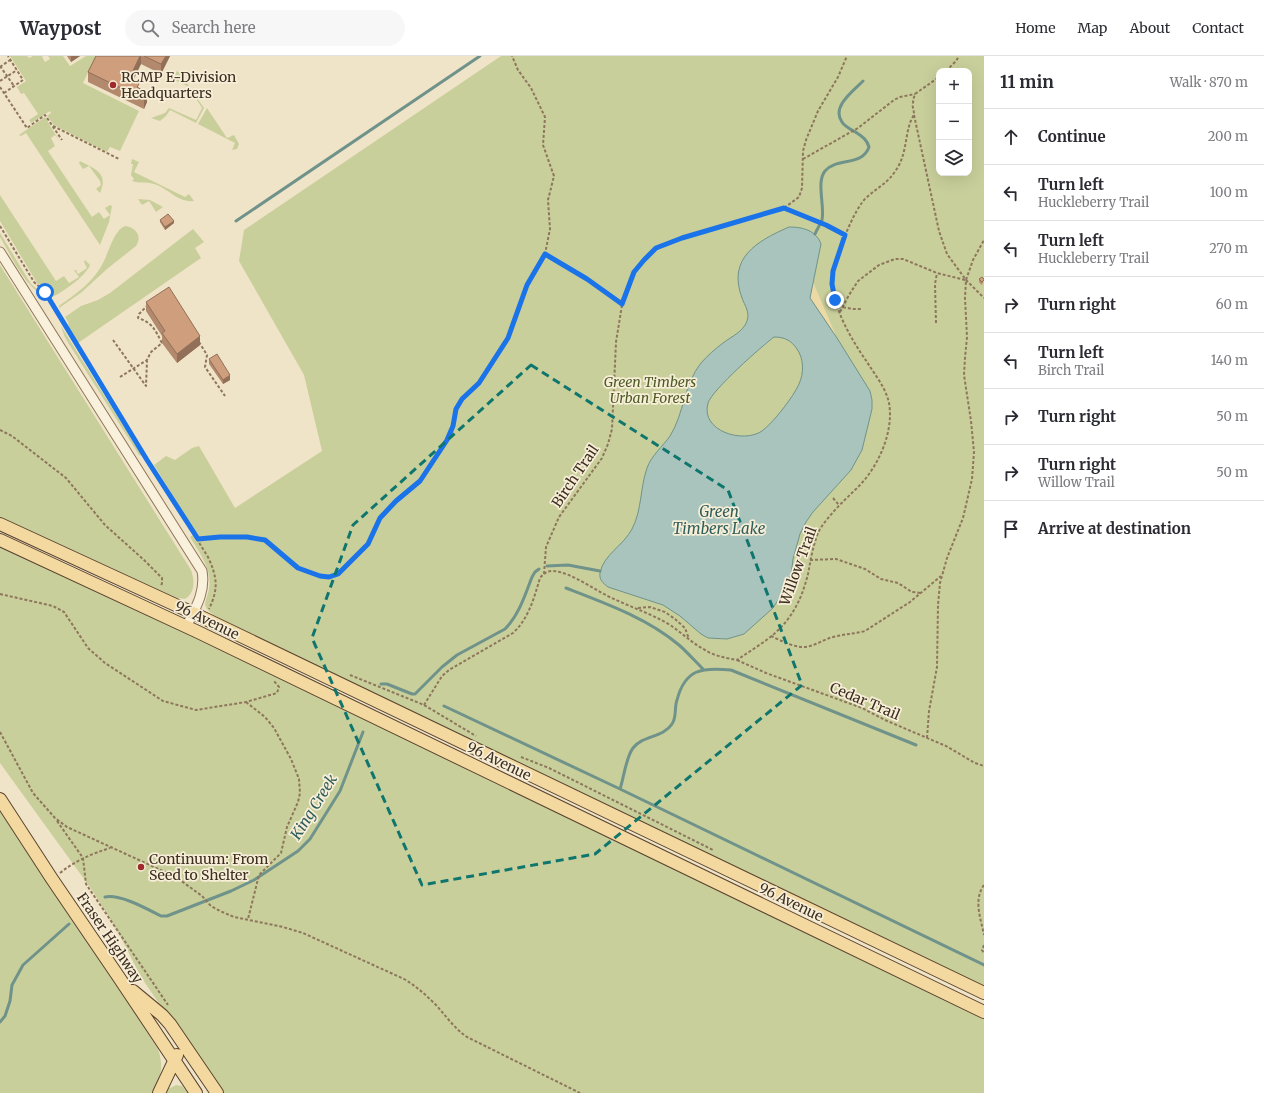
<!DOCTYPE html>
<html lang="en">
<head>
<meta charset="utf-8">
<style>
	:root { --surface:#fff; --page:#f7f7f7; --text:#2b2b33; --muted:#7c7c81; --line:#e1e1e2 }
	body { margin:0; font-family:Merriweather,serif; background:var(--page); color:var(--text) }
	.controls { position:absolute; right:12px; top:12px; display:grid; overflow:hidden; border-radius:8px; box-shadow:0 4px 16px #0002 }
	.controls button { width:36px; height:36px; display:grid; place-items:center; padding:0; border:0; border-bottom:1px solid var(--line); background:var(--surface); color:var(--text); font:20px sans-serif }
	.stop { position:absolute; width:12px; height:12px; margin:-9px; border:3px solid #1a73e8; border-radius:50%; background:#fff }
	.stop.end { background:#1a73e8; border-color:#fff; box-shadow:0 1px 4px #0008 }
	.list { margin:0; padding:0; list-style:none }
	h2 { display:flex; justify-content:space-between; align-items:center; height:52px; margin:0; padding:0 16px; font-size:17px }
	h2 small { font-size:13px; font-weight:400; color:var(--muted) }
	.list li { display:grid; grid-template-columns:26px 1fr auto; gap:12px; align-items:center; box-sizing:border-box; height:56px; padding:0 16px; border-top:1px solid var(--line) }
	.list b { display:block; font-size:15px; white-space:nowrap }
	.list p { margin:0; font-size:13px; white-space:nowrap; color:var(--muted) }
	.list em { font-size:13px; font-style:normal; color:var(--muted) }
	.icon { flex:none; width:22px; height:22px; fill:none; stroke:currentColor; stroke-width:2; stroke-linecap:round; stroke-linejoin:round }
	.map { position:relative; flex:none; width:984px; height:1037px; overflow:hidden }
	header { display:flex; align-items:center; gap:24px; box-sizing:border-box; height:56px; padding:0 20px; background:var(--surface); border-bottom:1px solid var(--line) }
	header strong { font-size:19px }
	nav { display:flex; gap:22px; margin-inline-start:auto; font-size:14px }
	.search { width:280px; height:36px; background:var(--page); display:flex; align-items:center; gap:10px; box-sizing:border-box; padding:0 14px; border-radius:22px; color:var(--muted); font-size:15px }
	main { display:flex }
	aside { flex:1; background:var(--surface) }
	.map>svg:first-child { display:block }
</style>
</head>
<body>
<header>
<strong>Waypost</strong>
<div class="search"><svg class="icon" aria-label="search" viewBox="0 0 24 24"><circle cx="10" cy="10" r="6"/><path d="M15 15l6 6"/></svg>Search here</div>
<nav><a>Home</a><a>Map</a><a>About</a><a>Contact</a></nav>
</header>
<main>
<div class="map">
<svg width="984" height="1037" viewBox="0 0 984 1037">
	<rect width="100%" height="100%" fill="#f0e4c8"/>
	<path fill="#c9cf9b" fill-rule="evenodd" d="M10,0H27L29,2L33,0H43L42,1L45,6L50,3L48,0H63L70,10L86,0H96L83,27L139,55L120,95L110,91L107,96L54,69L47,60L51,57L50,55L31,67L29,64L38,58L24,37L21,38L17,31L26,25Z
		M501,0H984V933L225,565C190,548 213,547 209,520C207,506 197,493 190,481L196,477L154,409L166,400L175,404L192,392L199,390L235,452L322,395L304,319L239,205L244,174ZM939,15H969V117H939Z
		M177,15L180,17L204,52L196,67L170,54L166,60L160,65L151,62L165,57L169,52L196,64L202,52L189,31L173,23Z
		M207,52L227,82L234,79L239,88L237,93L232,94L235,87L198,68Z
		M45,61L60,86L55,79L51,82L55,90L48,95L92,161L99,156L104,163L110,159L105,152L110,149L112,150L109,166L100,189L26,77L21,80L19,79Z
		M132,103L139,106L134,116L185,141L189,138L194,145C178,147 168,132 154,128C146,125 139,128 132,125L134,123L131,119L133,108H131Z
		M80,105C95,113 109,117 100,137L96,133L101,129L100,125L89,110L83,113L79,107Z
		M0,139L56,225L64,220L69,227L79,221L74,214H76L78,218L87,212L84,206L85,204L90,209C86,220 63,236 52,241L51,236L37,227L0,165Z
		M138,143L150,144L163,151L156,156L149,145L142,149Z
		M126,170C137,172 142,181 136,190L107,213L82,236L59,252V250C77,237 94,226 104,205C109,195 115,172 126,170Z
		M193,173L204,186L195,192L201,202L78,287L69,272L68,266L65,261L81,250L98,244L110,237Z
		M0,177L31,228L45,240C25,232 11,199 0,181Z
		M0,209L191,514C195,525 195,537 185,543L177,542L0,461Z
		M61,270L142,400L139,399L67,285L64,279Z
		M0,491L196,582L984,961V1037H220L141,921L117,874L92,834L0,707Z
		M0,749L158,993C164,1011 161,1020 153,1037H0Z
		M176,1029L182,1030L188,1037H165L168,1033Z"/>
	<path fill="#ecd9a5" d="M813,226L837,282L810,242Z"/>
	<path fill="#a9c4bc" stroke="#6f938a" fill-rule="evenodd" d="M789,171C802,171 816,174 821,188L810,242L837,282L870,335L872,344V353L862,394L851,414L813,456L806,466L800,478L793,503L791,519L780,541L773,552L744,578L727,583L708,582L701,578L680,560L663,549L608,531C603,527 599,524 600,517C603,499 624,489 632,473C642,454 640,432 647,412C651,400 663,390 670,380C684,358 684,328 701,307C707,300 715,293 723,287C732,280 743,276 747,265C750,256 745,250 742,242C727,202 757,185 789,171ZM774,281C784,281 791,284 797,293C804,303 804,317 799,328C794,340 773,367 762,375C743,388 700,375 708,347C712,334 762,290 774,281Z"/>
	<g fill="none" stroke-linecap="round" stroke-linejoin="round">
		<path stroke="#6f938a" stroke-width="3" d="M236,165L480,0
			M815,178C817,173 820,169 822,164C825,150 816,126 825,115C837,101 862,111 869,91C867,84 863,81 857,77C852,74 845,71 842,66C831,51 853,35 863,25
			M547,510L568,509L600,515
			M566,532C605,547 647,562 679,589C687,596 695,605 703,613
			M381,628H387L412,638H415L442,611L457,599L505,573C519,559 525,539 532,521L535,516L539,513
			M444,650L620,733L984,909
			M620,733C624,721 626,701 633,692C643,679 663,682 672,668C677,661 674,652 677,644C685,613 702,611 731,614L916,689
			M105,841C121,838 147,853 161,860H167L231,835L254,824L298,795L310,783L340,735L363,676
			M0,966L5,960L10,945L12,929L23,909L69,868"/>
		<defs>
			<path id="minor" d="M0,196L202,515C206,536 195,553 186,571"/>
			<path id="major" d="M0,468L193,557L984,937
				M0,484L198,576L984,956
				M0,743L52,823L118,920L196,1037
				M133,935L162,959L170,968L217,1037
				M159,1037L177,999"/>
		</defs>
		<use href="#minor" stroke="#8d765c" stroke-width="11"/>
		<use href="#major" stroke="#5b4430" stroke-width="14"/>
		<path stroke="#8d765c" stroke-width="2" stroke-dasharray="3 2" stroke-linecap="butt" d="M0,10L14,30
			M0,11L10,4
			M946,15L956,5L959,0
			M0,25L17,14
			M0,31L27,72L45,59L62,84
			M4,37L23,24L8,0
			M914,59L939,175L947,198L966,224L984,242
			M53,70L119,103
			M803,103L858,72L894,44L900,41L915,38
			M784,152L826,169L845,179
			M0,170L34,226L45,236L147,404L208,501C217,521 219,532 209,553
			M545,198L587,223L622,249
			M843,251L852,253H862
			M840,256L849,239L858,225L879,209L895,203H903L937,217L965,224
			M936,267L935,228L937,217
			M113,284L146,330L147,305
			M199,286L207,299L205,311L225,340
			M120,321L147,304L151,296L162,287C155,274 153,267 138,262L139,258L147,250
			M0,374L12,380L66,422L105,469L144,504L162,522V527L161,530
			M833,442L839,449
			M198,483L220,481H247L265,484L298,512L320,520L329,521L338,518L368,488L380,462L396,445L420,425L447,384L453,370L456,353L462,343L479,327L509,282L527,229L545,198L550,173L548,144L554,120L543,89L545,61L531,32L518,14L512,0
			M810,504L836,503L865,513L881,523L898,527L912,536L921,537
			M544,518L546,491L559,461L602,402L608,388L612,373L616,286L622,249L634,216L644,204L656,193L682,182L784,152L799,141L802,132L803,95L806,84L818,55L838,21L847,0
			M0,538L53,550L64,556L88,592L105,607L163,645L196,654L246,646L277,637L279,631L274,625
			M638,552L650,551L665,556L675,563L685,572L689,583
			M771,580C782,585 798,594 810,590C818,588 825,583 833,581C844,578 854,578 865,575L910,546L941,520
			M737,604L766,617L862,652L885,664L946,690L975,707L984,710
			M350,619L424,649L476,680
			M246,646L265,661L274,672L291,703L299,723L300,737L298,746L287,771L281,797L259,819L248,863
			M424,649L442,620L449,614L513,577C529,562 534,542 540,522C544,517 547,515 553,515C572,516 597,536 614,543C633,552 652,558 670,569C682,577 692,587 705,594C714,600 726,602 737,604C754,592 775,581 788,563C798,550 804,534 808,518C811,503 813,487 820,473C831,456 846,443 860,429C879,409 894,375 889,347C886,332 875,319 867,306C851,283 828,245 833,215C837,198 854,152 867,141C878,131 888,127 896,114C906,100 905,82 910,67C911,64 913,61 914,58C914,54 912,51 913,48C913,44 914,41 915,38L939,21
			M0,676L33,737L55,762L67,771L176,821L202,840L211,850L220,855L234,861L283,871L303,877L404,923C416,930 426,939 436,949C446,960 454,972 467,981L580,1037
			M927,682L929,655L937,611L938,549L940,527L947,502L963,462L972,423L974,396L971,365L964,319L965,302L967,281L965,242L966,224L973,204L984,184
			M521,701L549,712L713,794
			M57,765L83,802L86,828L168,949
			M60,817C75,805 91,798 110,792
			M984,829C973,844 981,863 984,879
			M984,889L982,894L984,897"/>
		<use href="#minor" stroke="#faf1dc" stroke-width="9"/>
		<use href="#major" stroke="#f3d9a0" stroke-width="12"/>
	</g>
	<path fill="#b2896c" d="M67,0H80L71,6Z
		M96,0H170L161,18L141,8L140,10L133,25L139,32L147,46L144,53L88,26V16Z
		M160,164L174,167L165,174L160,166Z
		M979,223H984L982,229L979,226Z
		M146,246L200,289L177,307L162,287V280L146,255Z
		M209,303L230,324L223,328L209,308Z"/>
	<path fill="#916f58" d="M71,0H80L71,6Z
		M140,0H141V8L129,32V23Z
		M166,0H170L161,18V8Z
		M147,37V46L144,53V43Z
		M174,165V167L165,174V171Z
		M200,280V289L177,307V298Z
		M230,319V324L223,328V324Z"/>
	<path fill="#cf9f7d" stroke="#916f58" d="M96,0H140L129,23L139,28L137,31L147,37L144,43L88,16Z
		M144,0H166L161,8Z
		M168,158L174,165L165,171L160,164Z
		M982,221L984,223V224L982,226L979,223Z
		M169,231L200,280L177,298L162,277L165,275L146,246Z
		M217,298L230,319L223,324L209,303Z"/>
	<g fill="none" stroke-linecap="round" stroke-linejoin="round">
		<path stroke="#1a73e8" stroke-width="5" d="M45,236L147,404L198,483L220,481H247L265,484L298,512L320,520L329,521L338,518L368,488L380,462L396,445L420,425L447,384L453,370L456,353L462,343L479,327L508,282L527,229L545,198L587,223L622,248L634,216L644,204L656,192L682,182L784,152L826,169L845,179L833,215L832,228L835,244"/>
	</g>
	<path fill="none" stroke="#0f766e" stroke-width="3" stroke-dasharray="8 5" stroke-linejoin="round" d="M531,309L728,434L802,629L595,798L422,829L312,582L353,469Z"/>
	<g fill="#9e2a2b" stroke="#f7eed8" stroke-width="1.5">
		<circle cx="113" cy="29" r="4"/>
		<circle cx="141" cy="811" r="4"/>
	</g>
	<g text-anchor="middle" stroke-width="3.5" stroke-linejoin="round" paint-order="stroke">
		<g font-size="14" fill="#3d2e20" stroke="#f7eed8" text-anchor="start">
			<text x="121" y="26">RCMP E-Division<tspan x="121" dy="16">Headquarters</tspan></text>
			<text x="149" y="808">Continuum: From<tspan x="149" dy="16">Seed to Shelter</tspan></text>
		</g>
		<g font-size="14" font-style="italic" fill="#4d5a26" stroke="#f7eed8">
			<text x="650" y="331">Green Timbers<tspan x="650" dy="16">Urban Forest</tspan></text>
		</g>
		<g font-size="14" fill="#3d2e20" stroke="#f7eed8">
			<text transform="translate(575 420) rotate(-56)" y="5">Birch Trail</text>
			<text transform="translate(798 510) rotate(-70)" y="5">Willow Trail</text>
			<text transform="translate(207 564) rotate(26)" y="5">96 Avenue</text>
			<text transform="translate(865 645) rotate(23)" y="5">Cedar Trail</text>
			<text transform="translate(499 705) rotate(26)" y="5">96 Avenue</text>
			<text transform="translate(791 846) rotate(26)" y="5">96 Avenue</text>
			<text transform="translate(110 882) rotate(56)" y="5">Fraser Highway</text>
		</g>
		<g font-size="15" font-style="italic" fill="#2f5d5a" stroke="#f7eed8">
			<text x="719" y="461">Green<tspan x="719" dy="17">Timbers Lake</tspan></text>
			<text transform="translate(314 751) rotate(-58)" y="5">King Creek</text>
		</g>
	</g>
</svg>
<div class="controls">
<button>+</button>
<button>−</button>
<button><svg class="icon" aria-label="layers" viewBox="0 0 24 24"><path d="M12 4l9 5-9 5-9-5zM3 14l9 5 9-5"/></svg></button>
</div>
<div class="stop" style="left:45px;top:236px"></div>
<div class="stop end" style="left:835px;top:244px"></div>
</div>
<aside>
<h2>11 min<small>Walk · 870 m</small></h2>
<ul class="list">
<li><svg class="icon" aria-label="ahead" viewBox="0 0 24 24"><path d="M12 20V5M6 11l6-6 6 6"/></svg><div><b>Continue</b></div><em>200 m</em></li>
<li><svg class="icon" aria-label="left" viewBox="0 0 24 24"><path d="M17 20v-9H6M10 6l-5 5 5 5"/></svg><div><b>Turn left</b><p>Huckleberry Trail</p></div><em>100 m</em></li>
<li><svg class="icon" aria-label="left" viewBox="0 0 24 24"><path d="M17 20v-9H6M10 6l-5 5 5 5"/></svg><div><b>Turn left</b><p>Huckleberry Trail</p></div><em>270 m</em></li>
<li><svg class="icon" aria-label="right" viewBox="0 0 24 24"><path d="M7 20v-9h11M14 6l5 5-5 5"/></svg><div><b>Turn right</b></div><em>60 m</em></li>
<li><svg class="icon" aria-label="left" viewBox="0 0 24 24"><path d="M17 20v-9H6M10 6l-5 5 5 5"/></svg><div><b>Turn left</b><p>Birch Trail</p></div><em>140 m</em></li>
<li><svg class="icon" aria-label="right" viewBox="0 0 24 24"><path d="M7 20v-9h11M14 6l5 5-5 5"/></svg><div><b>Turn right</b></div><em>50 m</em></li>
<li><svg class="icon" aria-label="right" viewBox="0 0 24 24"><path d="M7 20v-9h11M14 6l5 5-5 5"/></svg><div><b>Turn right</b><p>Willow Trail</p></div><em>50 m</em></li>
<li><svg class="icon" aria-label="arrive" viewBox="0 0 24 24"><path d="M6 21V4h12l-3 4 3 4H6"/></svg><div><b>Arrive at destination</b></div></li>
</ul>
</aside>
</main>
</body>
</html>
